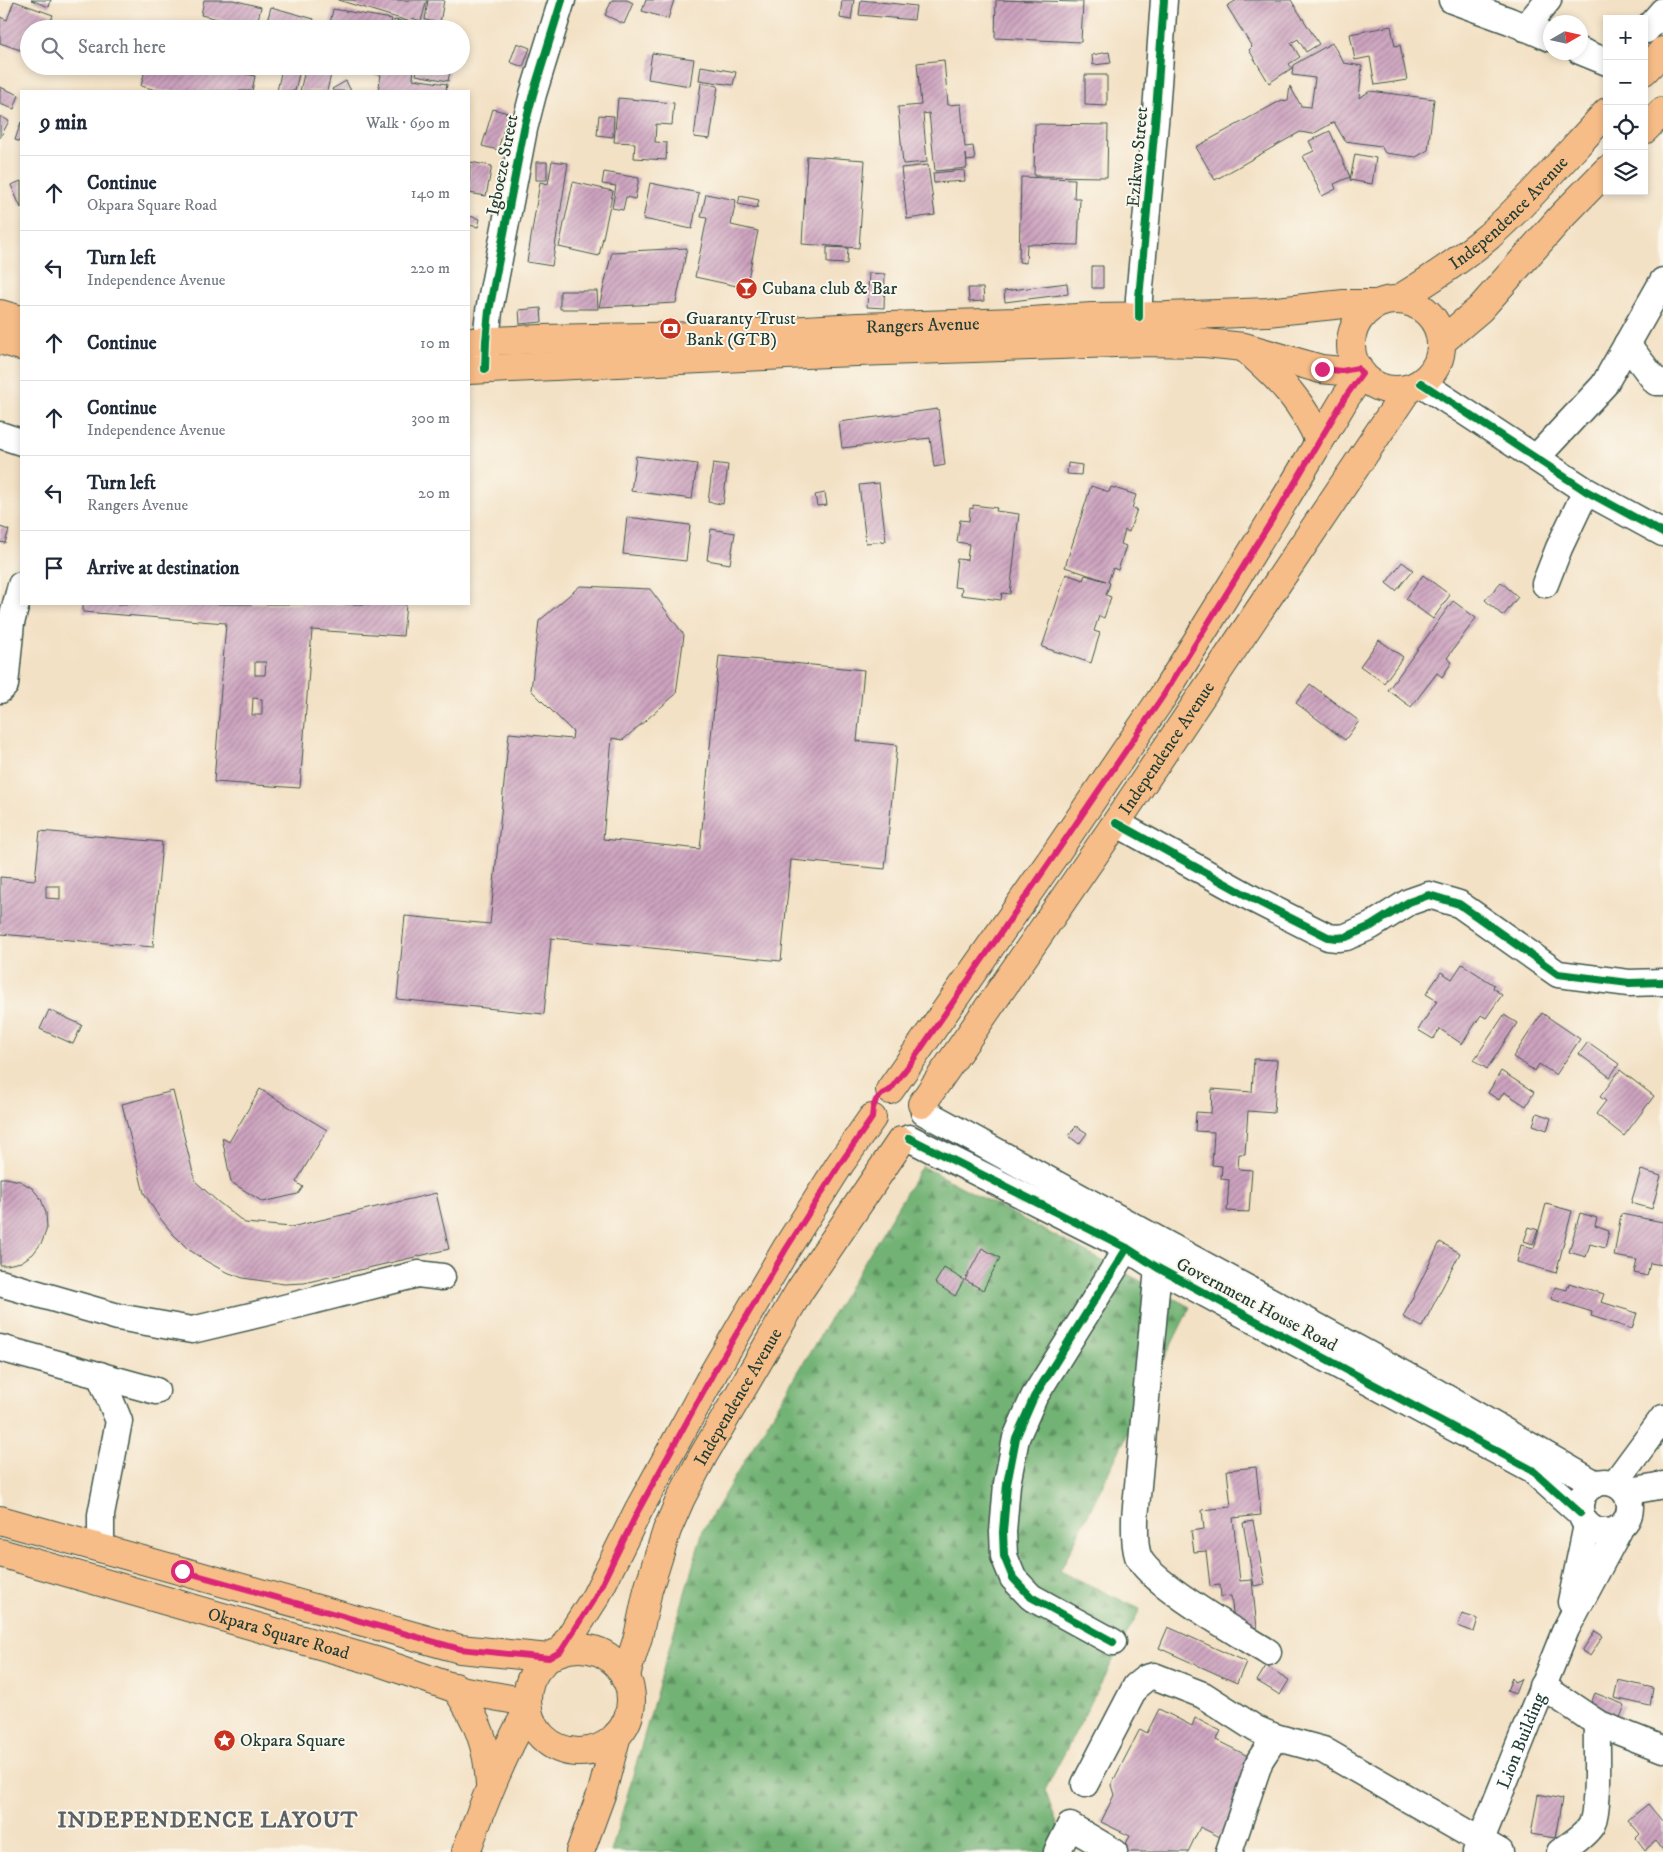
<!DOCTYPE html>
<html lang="en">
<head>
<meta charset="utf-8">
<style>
	:root { --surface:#fff; --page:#f6f6f7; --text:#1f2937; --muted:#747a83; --line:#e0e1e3 }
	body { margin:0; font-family:"IM FELL DW Pica",serif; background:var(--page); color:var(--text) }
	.controls { position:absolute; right:15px; top:15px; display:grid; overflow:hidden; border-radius:0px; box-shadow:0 2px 8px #0003 }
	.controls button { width:45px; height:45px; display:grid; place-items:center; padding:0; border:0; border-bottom:1px solid var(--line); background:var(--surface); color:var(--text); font:25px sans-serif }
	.compass { position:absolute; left:1543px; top:15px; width:45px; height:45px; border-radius:50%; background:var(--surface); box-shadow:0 2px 8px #0003; rotate:81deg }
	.stop { position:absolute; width:15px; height:15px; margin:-11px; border:4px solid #db2777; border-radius:50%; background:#fff }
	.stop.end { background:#db2777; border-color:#fff; box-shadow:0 1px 5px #0008 }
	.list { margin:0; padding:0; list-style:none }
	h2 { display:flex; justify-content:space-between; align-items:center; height:65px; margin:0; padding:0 20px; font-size:21px }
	h2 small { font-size:16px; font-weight:400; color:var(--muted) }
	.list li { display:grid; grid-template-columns:32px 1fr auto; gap:15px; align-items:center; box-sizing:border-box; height:75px; padding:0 20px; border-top:1px solid var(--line) }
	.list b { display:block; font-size:19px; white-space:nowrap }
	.list p { margin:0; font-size:16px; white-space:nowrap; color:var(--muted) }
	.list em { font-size:16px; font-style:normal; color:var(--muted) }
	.icon { flex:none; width:28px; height:28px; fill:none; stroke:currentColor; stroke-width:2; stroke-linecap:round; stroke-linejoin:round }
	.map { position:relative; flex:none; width:1663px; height:1852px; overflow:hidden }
	.search { position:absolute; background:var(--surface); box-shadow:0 2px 8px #0003; left:20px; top:20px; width:450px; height:55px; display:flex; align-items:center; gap:12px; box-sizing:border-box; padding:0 18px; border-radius:28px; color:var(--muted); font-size:19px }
	.panel { position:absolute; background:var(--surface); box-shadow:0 2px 8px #0003; left:20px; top:90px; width:450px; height:515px; border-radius:0px }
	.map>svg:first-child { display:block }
</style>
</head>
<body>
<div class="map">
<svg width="1663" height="1852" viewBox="0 0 1663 1852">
	<defs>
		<pattern id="forest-firs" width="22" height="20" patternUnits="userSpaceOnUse" patternTransform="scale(1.25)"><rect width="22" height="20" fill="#72b275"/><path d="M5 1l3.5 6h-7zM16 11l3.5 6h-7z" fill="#5d9261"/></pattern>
		<pattern id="building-hatch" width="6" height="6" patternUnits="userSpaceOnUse" patternTransform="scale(1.25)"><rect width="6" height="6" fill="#cda3bf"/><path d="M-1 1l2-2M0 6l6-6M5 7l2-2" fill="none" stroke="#a6869c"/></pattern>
	</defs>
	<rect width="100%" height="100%" fill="#fbf7ec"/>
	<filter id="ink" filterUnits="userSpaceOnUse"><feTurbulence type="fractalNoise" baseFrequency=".02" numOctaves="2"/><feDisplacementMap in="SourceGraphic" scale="10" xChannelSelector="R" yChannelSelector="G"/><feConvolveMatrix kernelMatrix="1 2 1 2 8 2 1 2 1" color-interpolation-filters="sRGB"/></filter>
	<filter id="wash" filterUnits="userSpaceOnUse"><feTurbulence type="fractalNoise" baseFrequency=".0096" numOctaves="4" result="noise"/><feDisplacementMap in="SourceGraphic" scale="20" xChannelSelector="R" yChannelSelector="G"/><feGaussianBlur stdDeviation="1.12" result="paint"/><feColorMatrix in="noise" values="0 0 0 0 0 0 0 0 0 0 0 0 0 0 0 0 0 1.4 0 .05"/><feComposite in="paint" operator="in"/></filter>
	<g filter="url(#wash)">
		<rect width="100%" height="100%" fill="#f3e1c5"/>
		<path fill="url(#forest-firs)" stroke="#487854" d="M922,1166L1190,1307L1060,1571L1140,1609L1045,1790L1067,1852H611L703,1530Z"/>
		<g id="blocks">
			<path fill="url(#building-hatch)" fill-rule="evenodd" d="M31,0H51L49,7Z
				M204,0H233L261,7L256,28L201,15Z
				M338,0H427L421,21L412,18L411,22Z
				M428,0H444L440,23L425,20Z
				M612,0H627L633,3L624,24L605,15Z
				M646,0H674L668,19L642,11Z
				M842,0H854L851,20L840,18Z
				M861,0L916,6L914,20L859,15Z
				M996,0L1083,2L1081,42L995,38Z
				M1237,0H1291L1319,44L1306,52L1298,39L1291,43L1300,57L1289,64L1292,68L1269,83L1249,50L1252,47L1227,6Z
				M14,1L53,15L48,29H29V53L0,43V17L7,20Z
				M271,7L314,19L311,29H265Z
				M333,9L392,19L390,29H329Z
				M394,20L420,24L419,29H393Z
				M426,23L451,28V29H425Z
				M1391,26L1395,46L1400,45L1407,80L1375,85L1370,57L1355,60L1350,34Z
				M517,43L530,48L523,67L510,62Z
				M1332,43L1344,63L1362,66L1359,98L1370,91L1434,99L1428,150L1416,157L1385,153L1381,146L1345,141L1334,122L1313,134L1300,132L1215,180L1196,147L1282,100L1288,101L1290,86L1301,106L1311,107L1315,78L1292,75L1293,65Z
				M1109,52L1111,63L1093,65L1092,55Z
				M652,53L694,59L690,86L648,79Z
				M944,60L948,105L961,104L965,147L973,146L975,160L967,161L966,154L967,168L935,171L929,113L923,114L927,162L903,164L898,107L921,105L917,63Z
				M146,66H212L255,76L252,91H160L141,86Z
				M258,66H301L295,91H277L281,73Z
				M306,66H333L327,91H300Z
				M374,66H414L413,79L447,84L446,91H378L381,75L373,74Z
				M418,66H451L448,81L416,75Z
				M701,66L736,72L733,85L699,80Z
				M1085,75H1107V106L1085,105Z
				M346,81L351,91H333L332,89Z
				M701,83L718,86L710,139L694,137Z
				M0,87L19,95L14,109L0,104Z
				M618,98L674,103L672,125L656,124L655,142L667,143L666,160L634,158L635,143L614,142Z
				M493,109L508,113L498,150L482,146Z
				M599,115L614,116L613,137L597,135Z
				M0,116L9,121L0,138Z
				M21,122V142L15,140Z
				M1035,124L1108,125L1107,177L1034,176Z
				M1330,131L1350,177L1334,184L1336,189L1322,196L1303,156L1314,151L1309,141Z
				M1355,154L1376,158L1372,184L1350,180Z
				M807,156L865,160L859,248L802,244Z
				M552,161L568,163L552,266L527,262L540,182L548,184Z
				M470,162L492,166L486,196L469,193Z
				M536,162H547V180H536Z
				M928,165L935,215L907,219L901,168Z
				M964,170L965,181L934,183L933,173Z
				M604,172L639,178L635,199L626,197L623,210L612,208L616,186L602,184Z
				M1021,177L1075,179L1074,198H1080L1078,245L1027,244L1026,263L1019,262Z
				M21,181V208L11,185Z
				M573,182L613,191L599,256L559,247Z
				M650,183L699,193L692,229L643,219Z
				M706,194L736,200L731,225L758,231L746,288L695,277L707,218L701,217Z
				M740,196L759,200L757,208L738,204Z
				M469,216L480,219L478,227L469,225Z
				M827,247L848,248L847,264L827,263Z
				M687,248L676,303L599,307L612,252Z
				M1092,266H1103V288H1092Z
				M869,273L885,274L884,308L867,307Z
				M1067,283L1068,294L1005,302L1004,291Z
				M968,288H983L984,301L969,302Z
				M560,291H597L598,309H560Z
				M541,308L542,322L520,324L519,310Z
				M938,409L945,465L934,467L930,438L842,448L839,422Z
				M636,456L697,464L692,499L631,491Z
				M713,463L728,465L723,504L708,502Z
				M1068,463L1082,465L1081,475L1067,474Z
				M879,483L886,541L866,543L859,485Z
				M1091,486L1109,492L1111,487L1136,495L1132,508L1137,509L1129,532L1125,530L1121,544L1126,546L1118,570L1113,568L1108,582L1110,583L1106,595L1111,597L1104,618L1099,616L1094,631L1100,633L1091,663L1042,647L1066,574L1083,580L1085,575L1106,581L1065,567Z
				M825,493L827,505L817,506L815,495Z
				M973,505L997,508L996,511L1019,514L1010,594L1002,593L1001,600L961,595L962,588L954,587L957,559L967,560L969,544L957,542L960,520L969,521L970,508L973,509Z
				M627,517L690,525L686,561L623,554Z
				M0,527L9,530L5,543L0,542Z
				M711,529L735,533L730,564L707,560Z
				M1402,562L1413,570L1396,591L1386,583Z
				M1423,575L1450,595L1433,619L1406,599Z
				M1501,582L1518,597L1503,616L1485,600Z
				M580,586L650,589L684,635L676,694L623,740L612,738L603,839L700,849L719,656L864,670L857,741L897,745L885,869L791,860L781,961L551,938L544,1014L397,999L405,916L490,924L509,733L572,739L573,732L531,690L539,621Z
				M1453,601L1476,618L1447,658L1452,662L1442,677L1437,673L1411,707L1388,690Z
				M83,604H406L403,636L312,630L300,788L214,782L226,623L83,612ZM255,662H266L265,675H255ZM253,698L262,699V715H252Z
				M1379,640L1403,657L1384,683L1360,666Z
				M1310,684L1359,721L1345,740L1296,703Z
				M40,831L162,842L153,947L0,934V877L35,880ZM46,886H60V899L46,898Z
				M1462,964L1494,985L1493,988L1502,995L1486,1018L1481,1015L1462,1044L1440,1029L1433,1039L1418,1030L1437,1001L1426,994L1441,972L1452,979Z
				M49,1010L82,1025L73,1044L40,1029Z
				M1542,1013L1580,1039L1556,1075L1539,1064L1535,1071L1513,1057Z
				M1504,1015L1517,1023L1487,1069L1474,1060Z
				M1588,1042L1619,1064L1610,1077L1579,1054Z
				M1254,1059L1277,1060L1274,1113L1248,1111L1245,1154H1239L1238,1169L1252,1170L1249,1212L1227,1211L1229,1180L1221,1179L1222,1166L1212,1165L1214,1132L1195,1131L1196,1112L1211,1113L1212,1089L1252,1092Z
				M1620,1070L1654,1096L1624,1136L1596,1114L1606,1101L1600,1097Z
				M1501,1071L1534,1092L1526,1106L1504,1092L1499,1100L1488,1093Z
				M260,1089L327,1130L296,1182L303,1187L298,1194L263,1202L231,1182L222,1138L229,1142Z
				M173,1091L195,1181L217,1201L245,1223L291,1227L436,1193L449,1249L304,1283L284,1284L243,1278L224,1271L206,1261L188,1249L173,1234L159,1217L144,1193L122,1104Z
				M1537,1113L1551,1118L1547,1130L1533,1125Z
				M1076,1126L1087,1133L1079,1144L1069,1136Z
				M1641,1170L1661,1176L1652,1209L1631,1203Z
				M0,1178H6L20,1181L32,1188L41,1199L46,1213L47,1228L42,1242L33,1254L21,1262L7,1265H0Z
				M1546,1204L1572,1211L1556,1273L1517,1262L1521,1245L1534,1248Z
				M1580,1213L1597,1218L1595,1226L1609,1231L1605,1248L1590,1244L1586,1257L1569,1252Z
				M1621,1214L1663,1222V1265L1650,1263L1647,1276L1634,1273L1637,1260L1614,1256Z
				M1529,1227L1538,1230L1533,1244L1524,1241Z
				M1440,1242L1460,1253L1422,1327L1403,1317Z
				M982,1248L1000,1258L983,1290L965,1280Z
				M944,1268L964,1280L955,1296L935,1283Z
				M1569,1283L1604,1294L1601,1302L1637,1313L1632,1329L1591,1316L1592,1312L1551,1299L1555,1287L1567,1290Z
				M1256,1467L1261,1515L1233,1518L1240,1581L1252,1580L1257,1628L1235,1630L1231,1596L1221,1597L1220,1585L1210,1586L1206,1551L1194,1552L1191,1531L1204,1529L1202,1510L1231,1507L1227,1470Z
				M1253,1521L1265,1584L1254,1586L1243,1523Z
				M1462,1614L1478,1619L1474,1632L1458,1626Z
				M1168,1627L1246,1662L1237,1683L1159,1648Z
				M1595,1631L1603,1636L1590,1656L1582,1651Z
				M1266,1666L1289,1680L1280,1695L1257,1681Z
				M1512,1677L1514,1682L1521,1679L1515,1694L1507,1691Z
				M1618,1680L1653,1688L1650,1706L1614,1698Z
				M1595,1693L1625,1705L1614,1733L1584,1721Z
				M1159,1709L1192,1726L1195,1718L1221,1731L1216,1740L1252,1758L1233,1796L1244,1802L1228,1841L1200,1827L1188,1852H1124L1122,1851L1130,1836L1101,1822L1114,1795L1111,1785L1140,1729L1147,1733Z
				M1538,1794L1562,1799L1555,1838L1531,1834Z
				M1648,1804L1663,1822V1850L1656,1841L1645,1850L1636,1838L1640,1834L1628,1820Z"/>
		</g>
	</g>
	<g filter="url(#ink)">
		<use href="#blocks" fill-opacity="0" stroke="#3f564a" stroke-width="1"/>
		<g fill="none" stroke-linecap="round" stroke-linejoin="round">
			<defs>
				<g id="minor">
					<path d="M1452,0L1510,21L1550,38"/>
					<path d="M1525,28L1548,0"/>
					<path d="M1646,30L1663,11"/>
					<path d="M1580,51L1607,62"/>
					<path d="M1139,317V298L1156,112L1164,0"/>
					<path d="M1627,344L1656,382H1663"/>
					<path d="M485,363L486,341L489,311L524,129L533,94L562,0"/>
					<path d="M1421,383L1586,491L1663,533"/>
					<path d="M0,435L21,442"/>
					<path d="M1536,458L1604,385L1663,281"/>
					<path d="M1545,584L1559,548L1586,491"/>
					<path d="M0,690L5,685L11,623L21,585"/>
					<path d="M1116,823L1255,900L1328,937L1337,938L1346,937L1371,926L1409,902L1429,895L1459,904L1558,974L1629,983L1663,982"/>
					<path d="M924,1112L1424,1385L1596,1484"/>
					<path d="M909,1138L1127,1248L1158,1268L1532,1470L1580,1513"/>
					<path d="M1158,1268L1135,1518C1135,1530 1134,1544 1138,1556C1148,1582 1241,1635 1268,1652"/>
					<path d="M0,1283L118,1317L192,1330L276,1310L418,1274L442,1277"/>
					<path d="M0,1348L156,1391"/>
					<path d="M100,1375L119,1421L101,1515V1548"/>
					<circle cx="1605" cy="1507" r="25"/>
					<path d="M1615,1483L1663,1418"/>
					<path d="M1626,1492L1663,1485"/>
					<path d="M1571,1602L1587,1525"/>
					<path d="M1113,1642L1031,1597L1013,1578L1004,1556L1003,1532L1007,1484L1016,1438L1034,1397L1127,1248"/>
					<path d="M1542,1686L1597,1723L1663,1749"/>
					<path d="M1085,1784L1136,1686L1146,1678L1154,1676L1203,1695L1256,1729L1275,1737"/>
					<path d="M1057,1852L1070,1826L1114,1852"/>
					<path d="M1229,1852L1260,1760L1275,1737L1323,1750L1500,1852"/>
					<path id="s1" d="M1476,1852L1566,1629L1619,1530"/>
					<path d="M1560,1852C1569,1846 1588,1833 1592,1824C1600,1803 1596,1748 1597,1723"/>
				</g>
				<g id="major">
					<path d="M1644,71L1663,51"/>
					<path d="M1644,130L1663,111"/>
					<path id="s2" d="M1399,299C1430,280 1461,260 1489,236C1531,198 1568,154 1607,112"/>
					<circle cx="1396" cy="345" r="45"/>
					<path d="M0,314L21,320"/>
					<path d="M0,340L21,346"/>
					<path id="s3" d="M469,342L541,339L698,336L858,327L1016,322L1092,317L1167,316L1267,312L1344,304H1376"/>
					<path d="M1441,342L1480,309L1563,215L1607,170"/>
					<path d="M1248,351C1280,379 1303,402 1319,441"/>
					<path d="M469,370L828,353L1143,342L1205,343L1244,347L1321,369L1342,371L1358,368"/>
					<path d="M890,1090L1056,853L1163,696L1288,494L1346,397L1362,374"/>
					<path id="s4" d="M922,1104L1116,823L1408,389"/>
					<path d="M0,1520L460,1649L549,1658"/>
					<path id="s5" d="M0,1553L379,1662L460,1690L527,1702"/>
					<circle cx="579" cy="1700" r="52"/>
					<path d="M561,1651L596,1596L638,1511L714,1372L786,1249L840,1164L872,1118"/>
					<path id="s6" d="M625,1678L638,1637L648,1590L667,1530L681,1498L703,1456L800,1290L901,1141"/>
					<path d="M455,1687C478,1720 488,1746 490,1785"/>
					<path d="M466,1852C484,1802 502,1756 528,1710"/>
					<path d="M580,1852L602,1792L617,1735"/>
				</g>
			</defs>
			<use href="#minor" stroke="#3f564a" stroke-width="29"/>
			<use href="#major" stroke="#3f564a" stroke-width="30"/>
			<use href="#minor" stroke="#fff" stroke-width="26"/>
			<use href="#major" stroke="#f7bd88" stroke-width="28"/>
			<defs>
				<path id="cycleway" d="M1139,317V298L1156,112L1164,0
					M485,369L486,341L489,311L524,129L533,94L562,0
					M1421,383L1586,491L1663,533
					M1116,823L1255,900L1328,937L1337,938L1346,937L1371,926L1409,902L1429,895L1459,904L1558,974L1629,983L1663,982
					M909,1138L1127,1248L1158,1268L1532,1470L1580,1513
					M1113,1642L1031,1597L1013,1578L1004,1556L1003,1532L1007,1484L1016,1438L1034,1397L1127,1248"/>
			</defs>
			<use href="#cycleway" stroke="#fbf7ec" stroke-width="11"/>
			<use href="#cycleway" stroke="#00873e" stroke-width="8"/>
		</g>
	</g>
	<g fill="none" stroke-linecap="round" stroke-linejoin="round" filter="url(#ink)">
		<path stroke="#db2777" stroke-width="6" d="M182,1571L460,1649L549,1658L561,1651L596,1596L638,1511L714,1372L786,1249L840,1164L872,1118L873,1108L876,1100L882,1094L890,1090L913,1060L1056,853L1163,696L1288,494L1346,396L1362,374L1358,368L1342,371L1322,369"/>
	</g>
	<defs>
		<symbol id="bar-disc" viewBox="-11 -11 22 22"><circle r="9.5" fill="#c8321e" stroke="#fbf7ec"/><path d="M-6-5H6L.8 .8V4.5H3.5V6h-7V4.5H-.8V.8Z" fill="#fff"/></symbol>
		<symbol id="bank-disc" viewBox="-11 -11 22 22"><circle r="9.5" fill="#c8321e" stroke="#fbf7ec"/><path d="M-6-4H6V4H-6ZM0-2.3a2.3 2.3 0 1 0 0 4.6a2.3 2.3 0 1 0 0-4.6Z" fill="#fff"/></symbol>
		<symbol id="sight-disc" viewBox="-11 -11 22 22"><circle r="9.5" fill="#c8321e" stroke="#fbf7ec"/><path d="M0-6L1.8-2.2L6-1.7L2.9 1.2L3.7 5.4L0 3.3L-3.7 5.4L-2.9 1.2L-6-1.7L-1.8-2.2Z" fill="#fff"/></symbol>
	</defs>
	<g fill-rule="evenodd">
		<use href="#bar-disc" x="734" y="276" width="25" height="25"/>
		<use href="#bank-disc" x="658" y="316" width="25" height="25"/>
		<use href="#sight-disc" x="212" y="1728" width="25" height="25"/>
	</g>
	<g text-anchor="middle" stroke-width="4" stroke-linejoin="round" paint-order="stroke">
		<g font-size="18" fill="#1f3d34" stroke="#fbf7ec">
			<text transform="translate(1137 157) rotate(-85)" y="6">Ezikwo Street</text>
			<text transform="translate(502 165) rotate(-79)" y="6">Igboeze Street</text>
			<text dy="6" stroke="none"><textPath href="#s2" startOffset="140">Independence Avenue</textPath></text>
			<text dy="6" stroke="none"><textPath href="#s3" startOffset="454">Rangers Avenue</textPath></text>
			<text dy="6" stroke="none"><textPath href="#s4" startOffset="432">Independence Avenue</textPath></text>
			<text transform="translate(1257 1304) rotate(28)" y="6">Government House Road</text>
			<text dy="6" stroke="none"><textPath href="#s6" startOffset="305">Independence Avenue</textPath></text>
			<text dy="6" stroke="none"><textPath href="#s5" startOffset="290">Okpara Square Road</textPath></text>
			<text dy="6" stroke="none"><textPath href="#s1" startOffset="120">Lion Building</textPath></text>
		</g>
		<g font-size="18" fill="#1f3d34" stroke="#fbf7ec" text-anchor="start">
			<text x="762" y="294">Cubana club &amp; Bar</text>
			<text x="686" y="324">Guaranty Trust<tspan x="686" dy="21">Bank (GTB)</tspan></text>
			<text x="240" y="1746">Okpara Square</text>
		</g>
		<g font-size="22" font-weight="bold" letter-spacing="1" fill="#5c6165" stroke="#fbf7ec">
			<text x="208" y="1827">INDEPENDENCE LAYOUT</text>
		</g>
	</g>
</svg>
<div class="controls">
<button>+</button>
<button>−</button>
<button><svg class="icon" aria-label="locate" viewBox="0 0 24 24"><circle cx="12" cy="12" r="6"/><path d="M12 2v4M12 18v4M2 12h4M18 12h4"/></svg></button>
<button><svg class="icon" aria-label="layers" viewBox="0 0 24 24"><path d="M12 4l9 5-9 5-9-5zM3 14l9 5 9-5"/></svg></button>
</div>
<svg class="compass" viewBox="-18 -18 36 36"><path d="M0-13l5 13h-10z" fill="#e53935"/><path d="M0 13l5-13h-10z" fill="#747a83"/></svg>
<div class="stop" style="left:182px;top:1571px"></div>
<div class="stop end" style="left:1322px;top:369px"></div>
<div class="search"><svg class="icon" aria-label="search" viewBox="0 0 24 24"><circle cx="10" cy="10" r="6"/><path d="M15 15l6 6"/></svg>Search here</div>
<section class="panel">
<h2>9 min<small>Walk · 690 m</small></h2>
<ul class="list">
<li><svg class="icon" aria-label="ahead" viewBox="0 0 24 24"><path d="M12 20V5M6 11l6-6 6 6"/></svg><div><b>Continue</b><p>Okpara Square Road</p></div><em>140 m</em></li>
<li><svg class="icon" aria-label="left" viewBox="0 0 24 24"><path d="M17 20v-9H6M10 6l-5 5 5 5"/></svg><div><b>Turn left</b><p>Independence Avenue</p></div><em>220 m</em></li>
<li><svg class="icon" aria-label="ahead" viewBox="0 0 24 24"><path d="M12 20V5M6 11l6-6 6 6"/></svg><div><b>Continue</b></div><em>10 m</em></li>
<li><svg class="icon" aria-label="ahead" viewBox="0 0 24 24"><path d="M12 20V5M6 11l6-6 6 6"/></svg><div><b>Continue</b><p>Independence Avenue</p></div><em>300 m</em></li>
<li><svg class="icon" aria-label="left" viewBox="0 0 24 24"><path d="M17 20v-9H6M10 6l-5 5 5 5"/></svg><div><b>Turn left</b><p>Rangers Avenue</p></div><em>20 m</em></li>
<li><svg class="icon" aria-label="arrive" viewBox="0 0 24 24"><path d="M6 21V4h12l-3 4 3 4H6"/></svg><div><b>Arrive at destination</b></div></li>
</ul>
</section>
</div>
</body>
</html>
